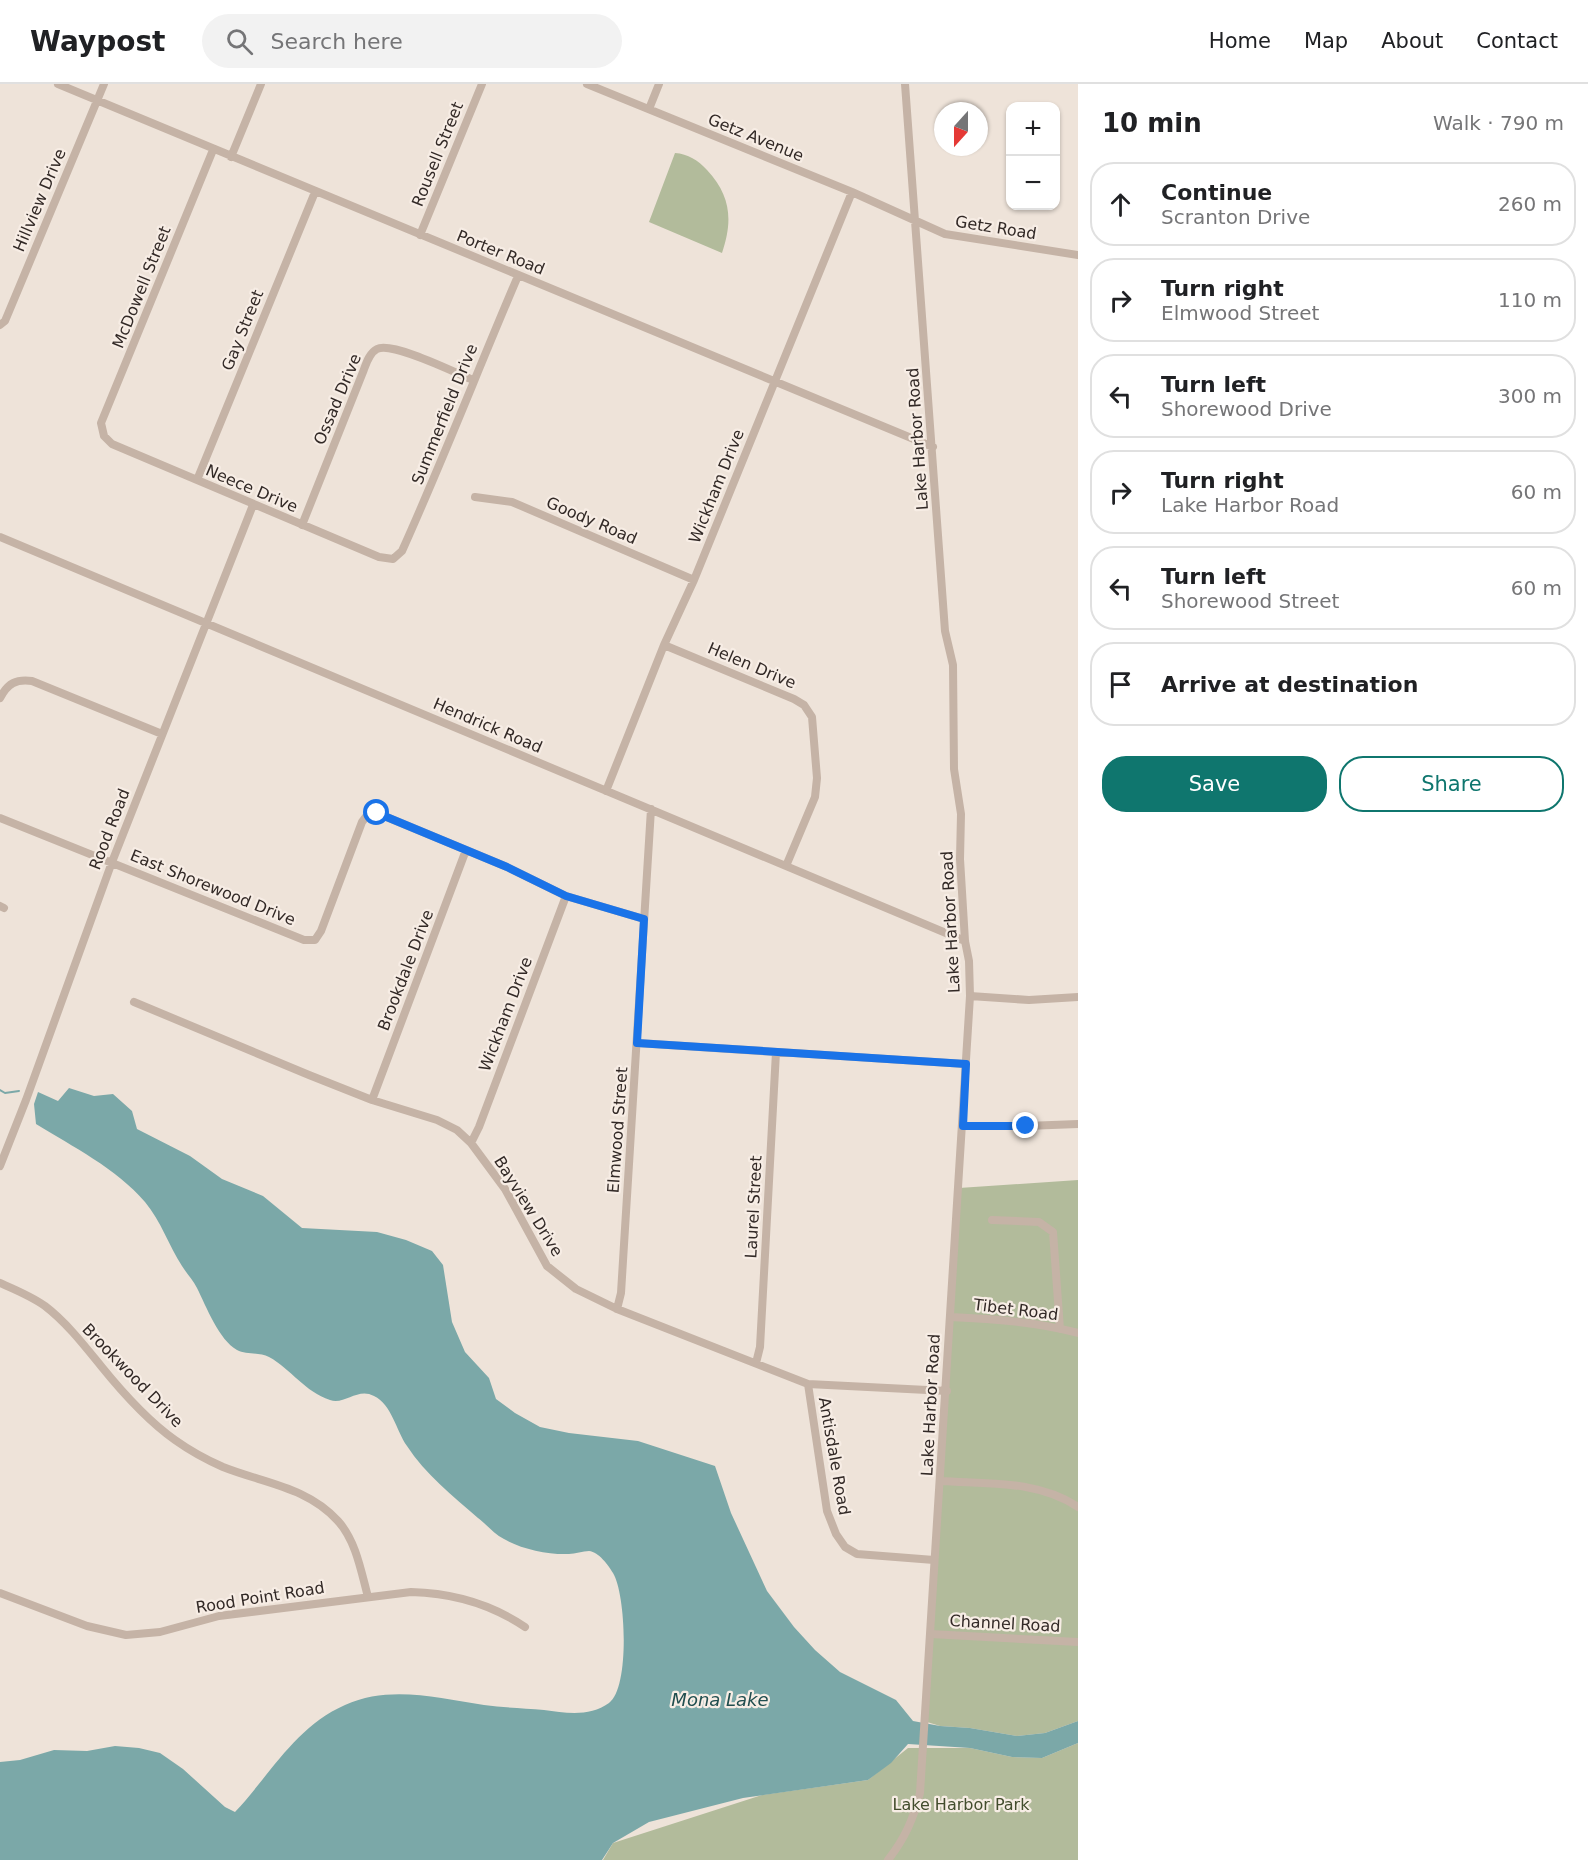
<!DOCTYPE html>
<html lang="en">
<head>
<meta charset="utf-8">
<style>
	:root { --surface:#fff; --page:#f2f2f2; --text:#202124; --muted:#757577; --line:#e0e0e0; --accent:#0f766e }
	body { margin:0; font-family:"DejaVu Sans",sans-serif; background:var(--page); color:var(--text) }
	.controls { position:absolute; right:18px; top:18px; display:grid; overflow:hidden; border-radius:12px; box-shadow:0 2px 4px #0004 }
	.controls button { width:54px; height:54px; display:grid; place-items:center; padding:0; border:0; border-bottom:2px solid var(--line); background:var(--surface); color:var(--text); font:30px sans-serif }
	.compass { position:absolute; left:934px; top:18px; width:54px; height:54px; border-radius:50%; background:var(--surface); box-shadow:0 2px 4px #0004; rotate:201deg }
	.stop { position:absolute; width:18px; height:18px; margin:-14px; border:4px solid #1a73e8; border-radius:50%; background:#fff }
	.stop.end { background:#1a73e8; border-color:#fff; box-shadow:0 2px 6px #0008 }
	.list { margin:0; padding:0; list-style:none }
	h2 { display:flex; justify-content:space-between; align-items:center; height:78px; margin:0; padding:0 24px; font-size:26px }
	h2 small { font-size:20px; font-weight:400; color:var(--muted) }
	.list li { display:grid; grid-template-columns:39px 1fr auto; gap:18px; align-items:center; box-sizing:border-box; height:84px; margin:0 12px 12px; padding:0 12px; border:2px solid var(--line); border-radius:24px }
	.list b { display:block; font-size:22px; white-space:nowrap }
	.list p { margin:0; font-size:20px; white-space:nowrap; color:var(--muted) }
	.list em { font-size:20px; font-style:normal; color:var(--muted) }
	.actions { display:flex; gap:12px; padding:18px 24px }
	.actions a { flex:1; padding:14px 0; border:2px solid var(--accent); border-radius:24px; text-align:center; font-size:21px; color:var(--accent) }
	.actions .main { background:var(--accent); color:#fff }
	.icon { flex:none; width:33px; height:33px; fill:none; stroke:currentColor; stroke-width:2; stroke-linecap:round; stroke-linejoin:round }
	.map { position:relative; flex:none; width:1078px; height:1776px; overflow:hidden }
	header { display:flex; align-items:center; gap:36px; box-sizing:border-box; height:84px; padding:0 30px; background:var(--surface); border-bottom:2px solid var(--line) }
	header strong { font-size:28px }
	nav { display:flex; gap:33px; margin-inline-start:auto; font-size:21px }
	.search { width:420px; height:54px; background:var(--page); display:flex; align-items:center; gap:15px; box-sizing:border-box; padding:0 21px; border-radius:33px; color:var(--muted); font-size:22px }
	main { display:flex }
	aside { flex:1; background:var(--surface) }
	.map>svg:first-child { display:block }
</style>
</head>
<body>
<header>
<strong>Waypost</strong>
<div class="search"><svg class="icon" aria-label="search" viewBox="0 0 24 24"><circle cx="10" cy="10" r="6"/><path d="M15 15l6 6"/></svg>Search here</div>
<nav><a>Home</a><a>Map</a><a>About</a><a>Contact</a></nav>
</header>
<main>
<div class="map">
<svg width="1078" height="1776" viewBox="0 0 1078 1776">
	<rect width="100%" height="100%" fill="#eee3d9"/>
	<path fill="#b2bb9b" d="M675,69C688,70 698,76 707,86C731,112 733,136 722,169L649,138Z
		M1078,1096V1637L1045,1649L1017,1652L970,1644L940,1642L924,1637L959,1104Z
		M1078,1659V1776H603L613,1759L762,1711L868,1696L908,1664H970L1012,1673L1042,1674Z"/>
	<path fill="#7ba8a8" d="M69,1004L94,1012L113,1010L132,1027L137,1045L190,1072L222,1095L263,1112L302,1144L377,1148L406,1156L432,1167L443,1181L452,1238L465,1268L489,1294L496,1315L515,1329L540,1343L569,1349L638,1357L715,1382L731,1429L767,1507L794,1543L815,1566L840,1588L896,1616L913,1637L940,1642L970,1644L1017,1652L1045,1649L1078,1637V1659L1042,1674L1012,1673L970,1664L908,1660L891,1679L868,1696L743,1714L649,1738L613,1759L602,1776H0V1678L20,1676L54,1666L87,1667L115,1662L139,1664L160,1669L183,1685L225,1723L235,1728C270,1691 295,1643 345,1621C390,1601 437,1614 484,1621C504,1624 524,1624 544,1626C566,1629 590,1633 609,1619C630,1604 626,1510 613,1489C608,1481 599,1468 589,1467C583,1467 575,1470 569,1470C549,1471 521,1465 504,1455C494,1450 486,1440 478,1434C453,1412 425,1390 407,1362C396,1346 392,1321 374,1312C358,1303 345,1321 330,1316C305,1308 291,1285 269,1273C260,1268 246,1271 237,1266C219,1256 206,1222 197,1204C193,1196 187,1190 182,1182C169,1162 161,1137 145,1118C116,1084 73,1063 36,1040L34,1020L38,1008L58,1017Z"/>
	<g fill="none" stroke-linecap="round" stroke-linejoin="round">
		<path stroke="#7ba8a8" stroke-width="2" d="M0,1006L5,1009L19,1007"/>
		<path stroke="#c5b3a6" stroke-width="8" d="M58,0L933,363
			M587,0L852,108L945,150L1078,171
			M649,25L659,0
			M213,66L101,339L104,352L112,360L379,473L393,475L402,467C443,376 479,283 518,192
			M231,73L261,0
			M420,151L482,0
			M0,241L5,237L104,0
			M197,396L315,108
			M475,413L512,418L694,496
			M302,441L363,288C366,280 369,269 377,265C392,257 456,289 473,296
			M0,453L965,857
			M664,561L794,615L804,621L812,633L817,694L815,713L786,782
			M0,614C8,599 16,595 32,597L162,650
			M606,707L664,561L694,496L852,108
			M0,734L304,856H315L321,847L362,738L368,730L377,729L507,783L566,812L644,835
			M0,822L4,824
			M970,912L1029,916L1078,913
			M134,918L309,991L372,1016L437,1036L457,1046L471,1059L505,1105L547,1182L576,1205L617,1225L808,1300L947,1307
			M637,959L965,980
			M372,1016L466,766
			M963,1042H1026L1078,1040
			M471,1059L479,1043L566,812
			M0,1082L26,1016L112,778L253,421
			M992,1136L1039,1138L1053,1148L1060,1245
			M0,1199C16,1206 31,1212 45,1222C66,1238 84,1261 101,1282C122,1308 148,1337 175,1356C189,1366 207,1376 223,1383C263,1399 308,1403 338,1437C356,1457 361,1487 368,1513
			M617,1225L621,1209L651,725
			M950,1233C993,1235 1037,1238 1078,1249
			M756,1279L760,1263L776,968
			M808,1300L827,1427L836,1450L845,1463L857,1470L934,1476
			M941,1397C987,1400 1038,1396 1078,1423
			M0,1509L87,1542L126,1551L160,1548L219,1532L411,1508C452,1509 491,1520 525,1543
			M930,1550L1078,1558
			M888,1776C905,1754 913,1736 920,1709L970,912L969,877L965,857L960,775L961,730L954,685L953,581L945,547L905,0"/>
	</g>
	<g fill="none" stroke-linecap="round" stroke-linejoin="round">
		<path stroke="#1a73e8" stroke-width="8" d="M377,729L507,783L566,812L644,835L637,959L966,980L963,1042H1026"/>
	</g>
	<g text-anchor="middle" stroke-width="4.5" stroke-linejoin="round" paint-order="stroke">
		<g font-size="16" fill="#322926" stroke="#f7ede5">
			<text transform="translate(756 53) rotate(22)" y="6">Getz Avenue</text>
			<text transform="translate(437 70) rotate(-68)" y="6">Rousell Street</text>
			<text transform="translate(39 116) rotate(-67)" y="6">Hillview Drive</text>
			<text transform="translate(996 143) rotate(9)" y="6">Getz Road</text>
			<text transform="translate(501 168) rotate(22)" y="6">Porter Road</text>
			<text transform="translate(141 203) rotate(-68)" y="6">McDowell Street</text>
			<text transform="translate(242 246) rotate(-68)" y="6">Gay Street</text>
			<text transform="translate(337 315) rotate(-67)" y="6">Ossad Drive</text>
			<text transform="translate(444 330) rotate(-68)" y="6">Summerfield Drive</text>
			<text transform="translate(917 355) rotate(-94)" y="6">Lake Harbor Road</text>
			<text transform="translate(716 402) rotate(-68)" y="6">Wickham Drive</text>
			<text transform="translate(252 404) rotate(23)" y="6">Neece Drive</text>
			<text transform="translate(592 436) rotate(23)" y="6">Goody Road</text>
			<text transform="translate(752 581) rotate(23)" y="6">Helen Drive</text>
			<text transform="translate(488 641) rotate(23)" y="6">Hendrick Road</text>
			<text transform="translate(109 745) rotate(-69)" y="6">Rood Road</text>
			<text transform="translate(213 803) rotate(22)" y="6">East Shorewood Drive</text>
			<text transform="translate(950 838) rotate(-93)" y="6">Lake Harbor Road</text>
			<text transform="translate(405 886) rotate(-69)" y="6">Brookdale Drive</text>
			<text transform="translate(505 930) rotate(-69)" y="6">Wickham Drive</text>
			<text transform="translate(617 1046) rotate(-86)" y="6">Elmwood Street</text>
			<text transform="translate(529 1122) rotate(58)" y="6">Bayview Drive</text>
			<text transform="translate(753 1123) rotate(-87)" y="6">Laurel Street</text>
			<text transform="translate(1016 1225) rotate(7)" y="6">Tibet Road</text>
			<text transform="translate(133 1291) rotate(46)" y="6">Brookwood Drive</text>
			<text transform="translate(930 1321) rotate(-87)" y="6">Lake Harbor Road</text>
			<text transform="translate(835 1372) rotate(80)" y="6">Antisdale Road</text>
			<text transform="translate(260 1513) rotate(-9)" y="6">Rood Point Road</text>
			<text transform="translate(1005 1539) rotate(3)" y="6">Channel Road</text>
		</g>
		<g font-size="16" fill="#434d2d" stroke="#f7ede5">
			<text x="961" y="1726">Lake Harbor Park</text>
		</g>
		<g font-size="18" font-style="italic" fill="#204e4f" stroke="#f7ede5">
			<text x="720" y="1622">Mona Lake</text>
		</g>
	</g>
</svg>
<div class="controls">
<button>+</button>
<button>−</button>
</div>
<svg class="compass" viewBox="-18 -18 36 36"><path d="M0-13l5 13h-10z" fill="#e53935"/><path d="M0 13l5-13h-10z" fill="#757577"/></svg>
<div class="stop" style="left:377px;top:729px"></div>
<div class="stop end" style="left:1026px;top:1042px"></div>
</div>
<aside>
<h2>10 min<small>Walk · 790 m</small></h2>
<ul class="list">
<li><svg class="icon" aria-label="ahead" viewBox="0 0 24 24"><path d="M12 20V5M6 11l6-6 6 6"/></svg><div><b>Continue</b><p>Scranton Drive</p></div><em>260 m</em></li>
<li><svg class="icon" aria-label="right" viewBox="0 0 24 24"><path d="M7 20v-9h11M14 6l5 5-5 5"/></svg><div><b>Turn right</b><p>Elmwood Street</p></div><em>110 m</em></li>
<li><svg class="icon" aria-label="left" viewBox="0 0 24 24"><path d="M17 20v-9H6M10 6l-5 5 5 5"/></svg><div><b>Turn left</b><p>Shorewood Drive</p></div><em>300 m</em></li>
<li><svg class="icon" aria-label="right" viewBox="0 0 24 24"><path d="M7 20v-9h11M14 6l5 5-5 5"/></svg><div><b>Turn right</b><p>Lake Harbor Road</p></div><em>60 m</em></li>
<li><svg class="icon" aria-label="left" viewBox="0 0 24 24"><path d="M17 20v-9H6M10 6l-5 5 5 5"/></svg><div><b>Turn left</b><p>Shorewood Street</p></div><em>60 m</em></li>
<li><svg class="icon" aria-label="arrive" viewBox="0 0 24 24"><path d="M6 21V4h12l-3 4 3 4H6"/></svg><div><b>Arrive at destination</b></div></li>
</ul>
<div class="actions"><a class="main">Save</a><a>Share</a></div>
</aside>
</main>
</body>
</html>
